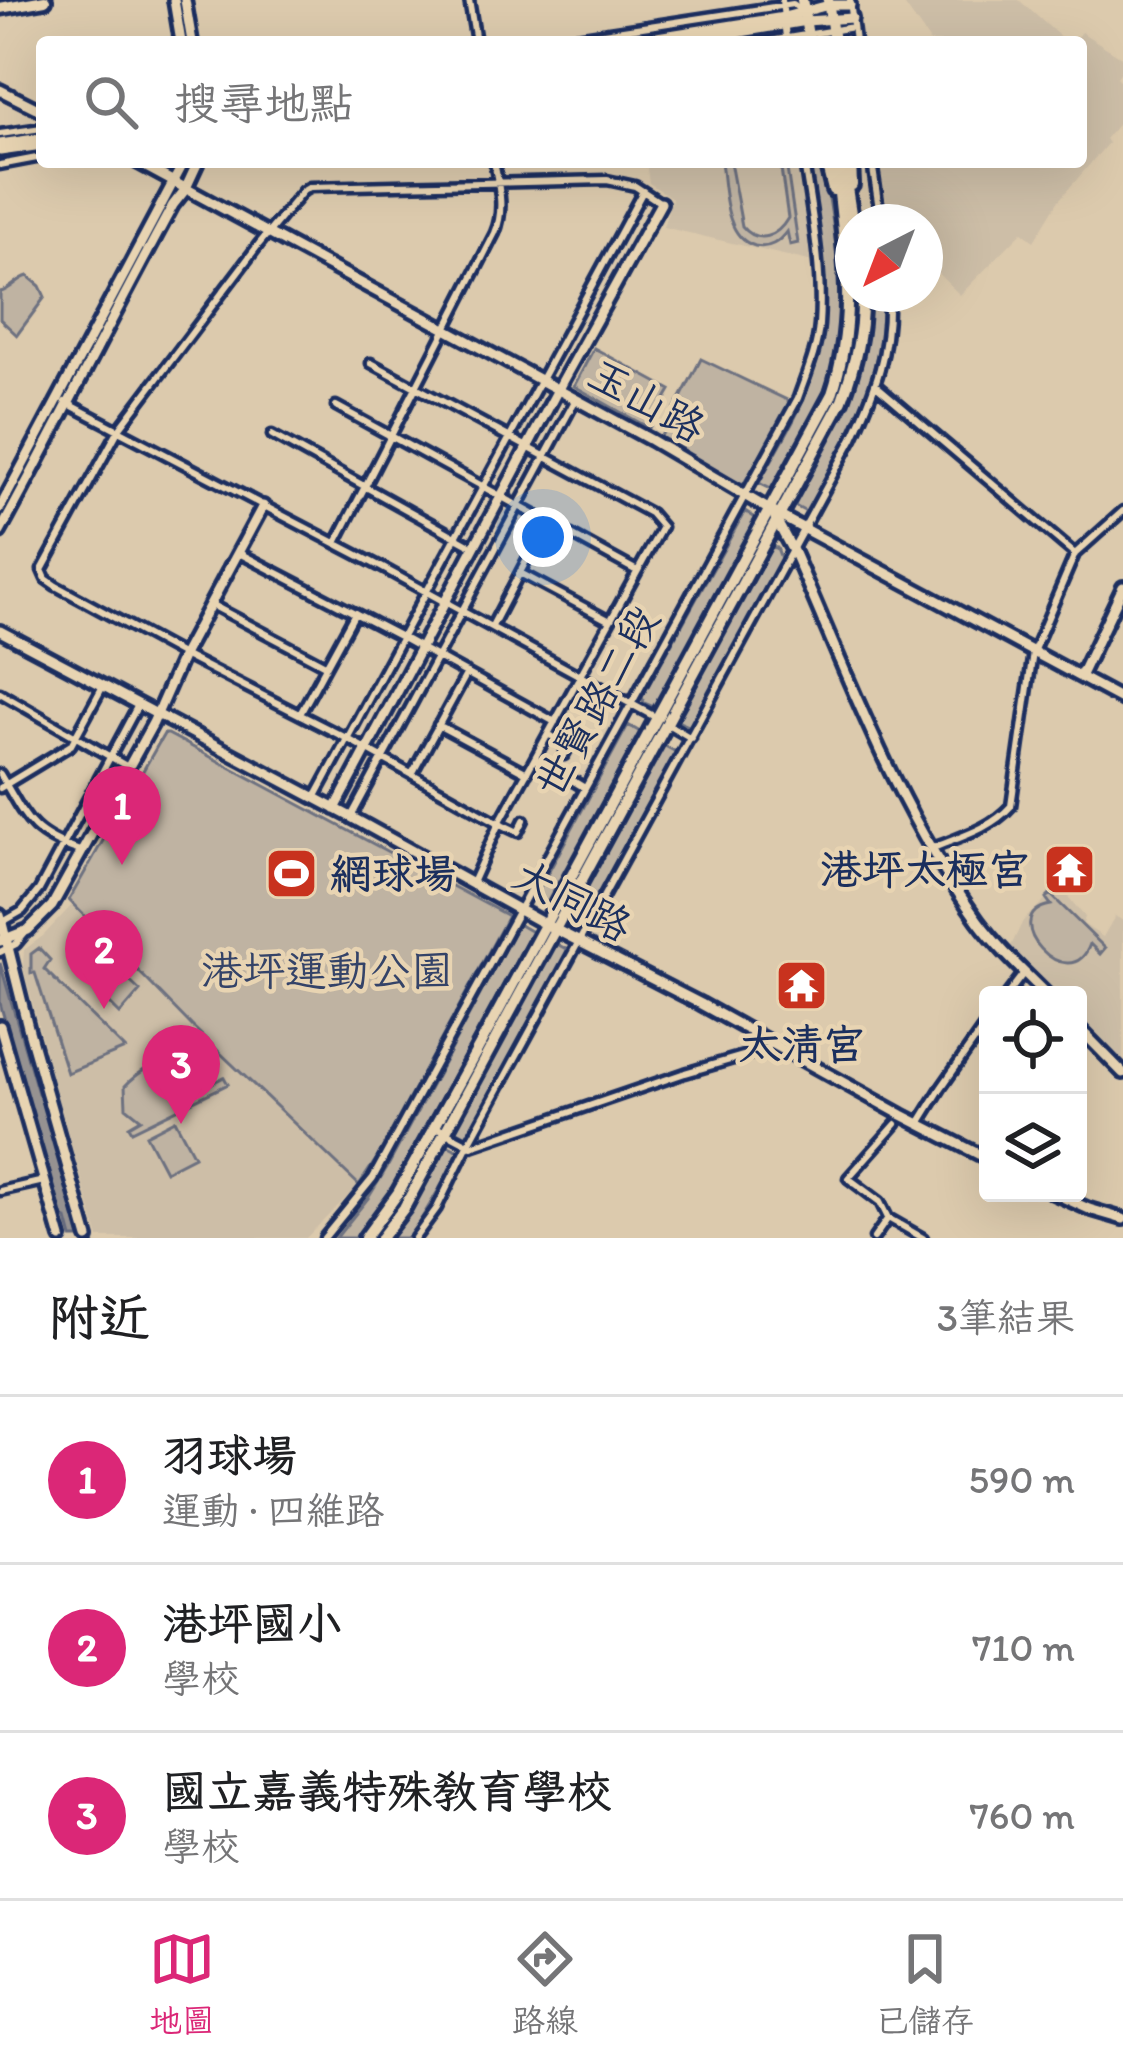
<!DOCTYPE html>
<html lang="zh-TW">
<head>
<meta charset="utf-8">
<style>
	:root { --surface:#fff; --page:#f2f2f2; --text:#202124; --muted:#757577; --line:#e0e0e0; --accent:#db2777 }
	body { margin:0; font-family:Itim,"LXGW WenKai TC",sans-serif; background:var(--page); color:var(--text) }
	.controls { position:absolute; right:36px; bottom:36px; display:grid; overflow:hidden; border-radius:12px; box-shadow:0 12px 48px #0002 }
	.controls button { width:108px; height:108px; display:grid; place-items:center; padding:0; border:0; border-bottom:3px solid var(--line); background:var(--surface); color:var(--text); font:60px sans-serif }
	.compass { position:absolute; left:835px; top:204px; width:108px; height:108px; border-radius:50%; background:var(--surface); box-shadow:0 12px 48px #0002; rotate:222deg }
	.you { position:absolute; left:543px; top:537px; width:42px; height:42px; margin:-30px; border:9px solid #fff; border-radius:50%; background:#1a73e8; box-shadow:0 0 0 18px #1a73e833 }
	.badge { display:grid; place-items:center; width:78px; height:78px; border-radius:50%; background:var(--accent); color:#fff; font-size:39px; font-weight:700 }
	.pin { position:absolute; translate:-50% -99px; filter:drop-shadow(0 3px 6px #0008) }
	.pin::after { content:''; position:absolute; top:63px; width:42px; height:36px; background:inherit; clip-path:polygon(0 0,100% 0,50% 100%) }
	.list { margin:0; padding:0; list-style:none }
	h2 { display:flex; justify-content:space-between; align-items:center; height:156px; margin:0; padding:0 48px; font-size:51px }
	h2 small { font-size:39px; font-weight:400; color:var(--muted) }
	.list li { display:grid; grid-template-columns:78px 1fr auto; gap:36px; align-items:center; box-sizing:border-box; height:168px; padding:0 48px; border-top:3px solid var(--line) }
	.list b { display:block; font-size:45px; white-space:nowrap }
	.list p { margin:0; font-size:39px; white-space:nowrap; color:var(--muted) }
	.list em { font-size:39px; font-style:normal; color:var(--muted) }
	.icon { flex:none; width:66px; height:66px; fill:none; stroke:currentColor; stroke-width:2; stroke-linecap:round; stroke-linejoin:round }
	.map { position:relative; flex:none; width:1123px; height:1238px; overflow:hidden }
	.search { position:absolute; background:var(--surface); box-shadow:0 12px 48px #0002; left:36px; right:36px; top:36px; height:132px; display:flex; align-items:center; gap:30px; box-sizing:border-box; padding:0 42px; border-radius:12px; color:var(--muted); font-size:45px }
	.sheet { height:660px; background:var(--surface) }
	nav { display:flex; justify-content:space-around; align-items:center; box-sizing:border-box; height:168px; border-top:3px solid var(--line); background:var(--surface); font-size:33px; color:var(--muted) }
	nav a { display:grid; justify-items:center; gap:6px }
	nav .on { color:var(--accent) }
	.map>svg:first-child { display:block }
</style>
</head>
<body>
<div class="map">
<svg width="1123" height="1238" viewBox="0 0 1123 1238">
	<rect width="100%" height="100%" fill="#dccaad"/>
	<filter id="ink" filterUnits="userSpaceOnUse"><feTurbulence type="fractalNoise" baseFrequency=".00833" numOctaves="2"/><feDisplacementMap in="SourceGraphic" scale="24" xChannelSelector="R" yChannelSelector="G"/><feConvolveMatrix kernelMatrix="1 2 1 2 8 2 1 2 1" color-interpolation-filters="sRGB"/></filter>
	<g filter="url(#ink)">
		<path fill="#cdbea7" d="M901,0H1019L1066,42H928L929,40Z
			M1081,32L1123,58V69L1117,77L1123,83V118L1105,139L1108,143L1059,200L1034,241L1022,232L960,295L925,261V222H889L880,162H1081V42H1073Z
			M646,162H798L813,262L663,227L672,198L649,183Z
			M1059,886L1085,917L1083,924L1103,937L1115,916L1123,921V1060L1078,1014V995H1059L1011,946L1023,921Z
			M73,904L193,1027L359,1185L306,1238H99L52,1079L23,966L24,950L43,936Z"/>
		<path fill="#bfb3a2" stroke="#6d7180" stroke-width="3" d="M721,162H730L742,226C758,245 777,237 788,218L780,162H786L798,243L790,245L787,231C779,242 770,249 755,246C724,238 725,188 721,162Z
			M808,162H823C834,232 851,304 830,374C818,414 793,453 773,490L759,483C776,451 798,418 810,383C835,310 819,236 808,162Z
			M28,276L40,286L45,297L17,335L0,319V292C11,290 17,279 28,276Z
			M867,294H882C885,379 847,441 808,513L793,505L832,431L852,387Z
			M594,348L671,390L649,428L574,386Z
			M701,359L791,402L743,485L659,440Z
			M745,511L757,519L656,708L644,703L642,697Z
			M769,547L777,548L782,561L691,727L675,720Z
			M628,725L642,733L547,907L534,899Z
			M164,734H168L508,916L377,1158L359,1185L193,1027L69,900Z
			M663,745L676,752L581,925L567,918Z
			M1050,894L1105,948L1100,954L1090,944C1070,1000 993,915 1051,905L1046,898Z
			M518,924L532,932L399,1175L372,1221L355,1238H336L369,1197L389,1164Z
			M555,943L568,950L467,1136L452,1128Z
			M39,948L50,960L44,969L125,1049L67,1073L35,973H31V954Z
			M101,954L140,991L120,1014L82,976Z
			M178,1056C196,1061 202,1071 201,1089L224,1077L228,1084L132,1131L129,1126L141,1119L126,1107L125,1086C137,1073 160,1058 178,1056Z
			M175,1120L194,1156L165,1171L146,1135Z
			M445,1144L461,1152L410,1238H390L417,1197Z"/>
		<path fill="#969291" stroke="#656a7d" stroke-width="3" d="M0,963L38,1093L42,1096L80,1238H72L67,1219L61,1218L0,1003Z"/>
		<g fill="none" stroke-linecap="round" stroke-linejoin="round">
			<path stroke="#b5ab9d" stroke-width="10" stroke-dasharray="10 5" stroke-linecap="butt" d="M811,0L818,42
				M818,0L823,27"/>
			<defs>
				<path id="street" d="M469,0L476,42
					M782,0L786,38
					M850,0L855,42
					M544,42L793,4L801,10
					M764,42L853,27
					M0,134L42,128
					M872,162L881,222
					M0,165L42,157
					M371,363L650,513L662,527L499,823L472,883
					M877,386L1075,554
					M65,402L381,567L657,718
					M336,406L637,571
					M272,435L474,547
					M336,543L495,233C505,209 499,187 494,162
					M239,553L401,637L555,722
					M520,573L610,621
					M212,605L325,665
					M492,626L546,523
					M0,693L128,767
					M300,714L355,613
					M438,725L527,773
					M669,725L691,738
					M548,734L569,746L564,755
					M535,758L585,788
					M0,774C26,818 29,834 80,851
					M412,774L467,673
					M0,788L71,745L103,686
					M315,798L643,191
					M351,817L576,399
					M524,820L518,832L499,823L348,739L183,655L56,586L46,579L42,570L119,429L259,244L303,191L310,187L607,180L635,186L661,203
					M933,848C960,837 991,829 1011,806L1033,652L1075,554L1123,511
					M1,923L22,911L39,890L138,705
					M0,952L16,944L26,932
					M1007,995L1023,974
					M920,1122L941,1088L988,1021
					M896,1124L848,1178L880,1202L888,1218L923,1238
					M434,1126L472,1146L685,1073L764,1050L773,1043
					M0,1191L44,1181
					M324,1238L373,1178L798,398C806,375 817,350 819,325C823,270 812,215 804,162
					M415,1238L437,1208L468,1145L853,438C876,388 890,351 888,294
					M874,1238L888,1218"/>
				<path id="secondary" d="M174,0L181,42
					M185,0L192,42
					M625,42L784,17L829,5H850
					M682,42L806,21L852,18
					M0,90L42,111
					M0,144L42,138
					M0,151L42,145
					M137,162L651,440L780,516L1123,700
					M0,508L184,162
					M775,518L794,553C849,678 897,810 978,921C998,948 1023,971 1047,995
					M0,532C59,424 114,313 173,205L185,190L198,162
					M0,631L351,817L539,921L701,1004L902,1115L988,1159
					M1080,677L1123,587
					M335,809L563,380L661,203
					M0,915L29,1031L88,1238
					M0,941L28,930L52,906L153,723L183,655L263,506
					M0,1026L61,1238
					M1078,1027L1123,1073
					M1053,1193L1089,1209L1123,1219"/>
				<path id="primary" d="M802,0L809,42
					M828,0L834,42
					M0,8L45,0
					M826,162L833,190
					M843,162L853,226
					M851,162L852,185
					M365,1238L398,1193L492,1023L832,394C859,312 843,246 836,162
					M381,1238L404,1208L842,400C855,364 863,332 862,294"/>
			</defs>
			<use href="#street" stroke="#1b2f5e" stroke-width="15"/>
			<use href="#secondary" stroke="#1b2f5e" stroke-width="18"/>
			<use href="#primary" stroke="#1b2f5e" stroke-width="20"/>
			<use href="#street" stroke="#e8d4b2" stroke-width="6"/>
			<use href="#secondary" stroke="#e8d4b2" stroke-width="9"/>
			<use href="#primary" stroke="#e8d4b2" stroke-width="10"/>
		</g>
	</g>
	<defs>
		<symbol id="temple-square" viewBox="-11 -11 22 22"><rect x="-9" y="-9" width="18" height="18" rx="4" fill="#c8321e" stroke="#e8d4b2"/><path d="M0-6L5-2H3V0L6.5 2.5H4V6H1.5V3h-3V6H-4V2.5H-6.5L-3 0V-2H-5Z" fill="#fff"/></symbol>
		<symbol id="stadium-square" viewBox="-11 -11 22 22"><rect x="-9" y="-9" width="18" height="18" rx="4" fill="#c8321e" stroke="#e8d4b2"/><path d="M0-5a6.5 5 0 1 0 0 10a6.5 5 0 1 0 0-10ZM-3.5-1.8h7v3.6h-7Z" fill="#fff"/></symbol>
	</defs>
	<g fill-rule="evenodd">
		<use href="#temple-square" x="1040" y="840" width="59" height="59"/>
		<use href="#stadium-square" x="262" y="844" width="59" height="59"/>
		<use href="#temple-square" x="772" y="956" width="59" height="59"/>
	</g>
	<g text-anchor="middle" stroke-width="9" stroke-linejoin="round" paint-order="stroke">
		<g font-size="42" fill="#1b2f5e" stroke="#e8d4b2">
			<text transform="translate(647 400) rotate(29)" y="15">玉山路</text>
			<text transform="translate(596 701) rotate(-61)" y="15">世賢路二段</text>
			<text transform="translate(573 900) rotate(28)" y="15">大同路</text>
		</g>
		<g font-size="42" font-weight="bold" fill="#1b2f5e" stroke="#e8d4b2" text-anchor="end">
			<text x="1030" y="884">港坪太極宮</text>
			<text x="330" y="888" text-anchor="start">網球場</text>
			<text x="802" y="1059" text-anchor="middle">太清宮</text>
		</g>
		<g font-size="42" fill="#344368" stroke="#e8d4b2">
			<text x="327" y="985">港坪運動公園</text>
		</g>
	</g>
</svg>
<div class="controls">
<button><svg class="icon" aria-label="locate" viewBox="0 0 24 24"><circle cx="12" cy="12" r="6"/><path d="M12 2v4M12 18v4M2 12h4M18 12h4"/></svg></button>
<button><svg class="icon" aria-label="layers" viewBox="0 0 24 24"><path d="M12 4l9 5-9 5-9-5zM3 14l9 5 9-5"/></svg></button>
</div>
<svg class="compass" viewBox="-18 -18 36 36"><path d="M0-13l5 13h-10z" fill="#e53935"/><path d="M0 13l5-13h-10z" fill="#757577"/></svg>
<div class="you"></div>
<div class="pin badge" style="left:122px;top:865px">1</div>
<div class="pin badge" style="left:104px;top:1009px">2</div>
<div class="pin badge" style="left:181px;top:1124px">3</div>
<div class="search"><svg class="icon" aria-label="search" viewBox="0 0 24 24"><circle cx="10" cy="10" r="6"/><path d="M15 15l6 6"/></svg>搜尋地點</div>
</div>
<section class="sheet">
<h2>附近<small>3筆結果</small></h2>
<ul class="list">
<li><span class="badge">1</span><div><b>羽球場</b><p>運動 · 四維路</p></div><em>590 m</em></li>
<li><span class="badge">2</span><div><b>港坪國小</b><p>學校</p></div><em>710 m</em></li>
<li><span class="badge">3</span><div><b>國立嘉義特殊教育學校</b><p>學校</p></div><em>760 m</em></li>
</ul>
</section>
<nav>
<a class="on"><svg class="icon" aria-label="map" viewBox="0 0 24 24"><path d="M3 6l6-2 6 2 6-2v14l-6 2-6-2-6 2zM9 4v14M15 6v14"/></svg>地圖</a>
<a><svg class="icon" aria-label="directions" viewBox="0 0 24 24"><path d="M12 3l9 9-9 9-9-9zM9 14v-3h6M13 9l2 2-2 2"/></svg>路線</a>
<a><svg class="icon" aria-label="saved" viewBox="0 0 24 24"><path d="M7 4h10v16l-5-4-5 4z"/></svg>已儲存</a>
</nav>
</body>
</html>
